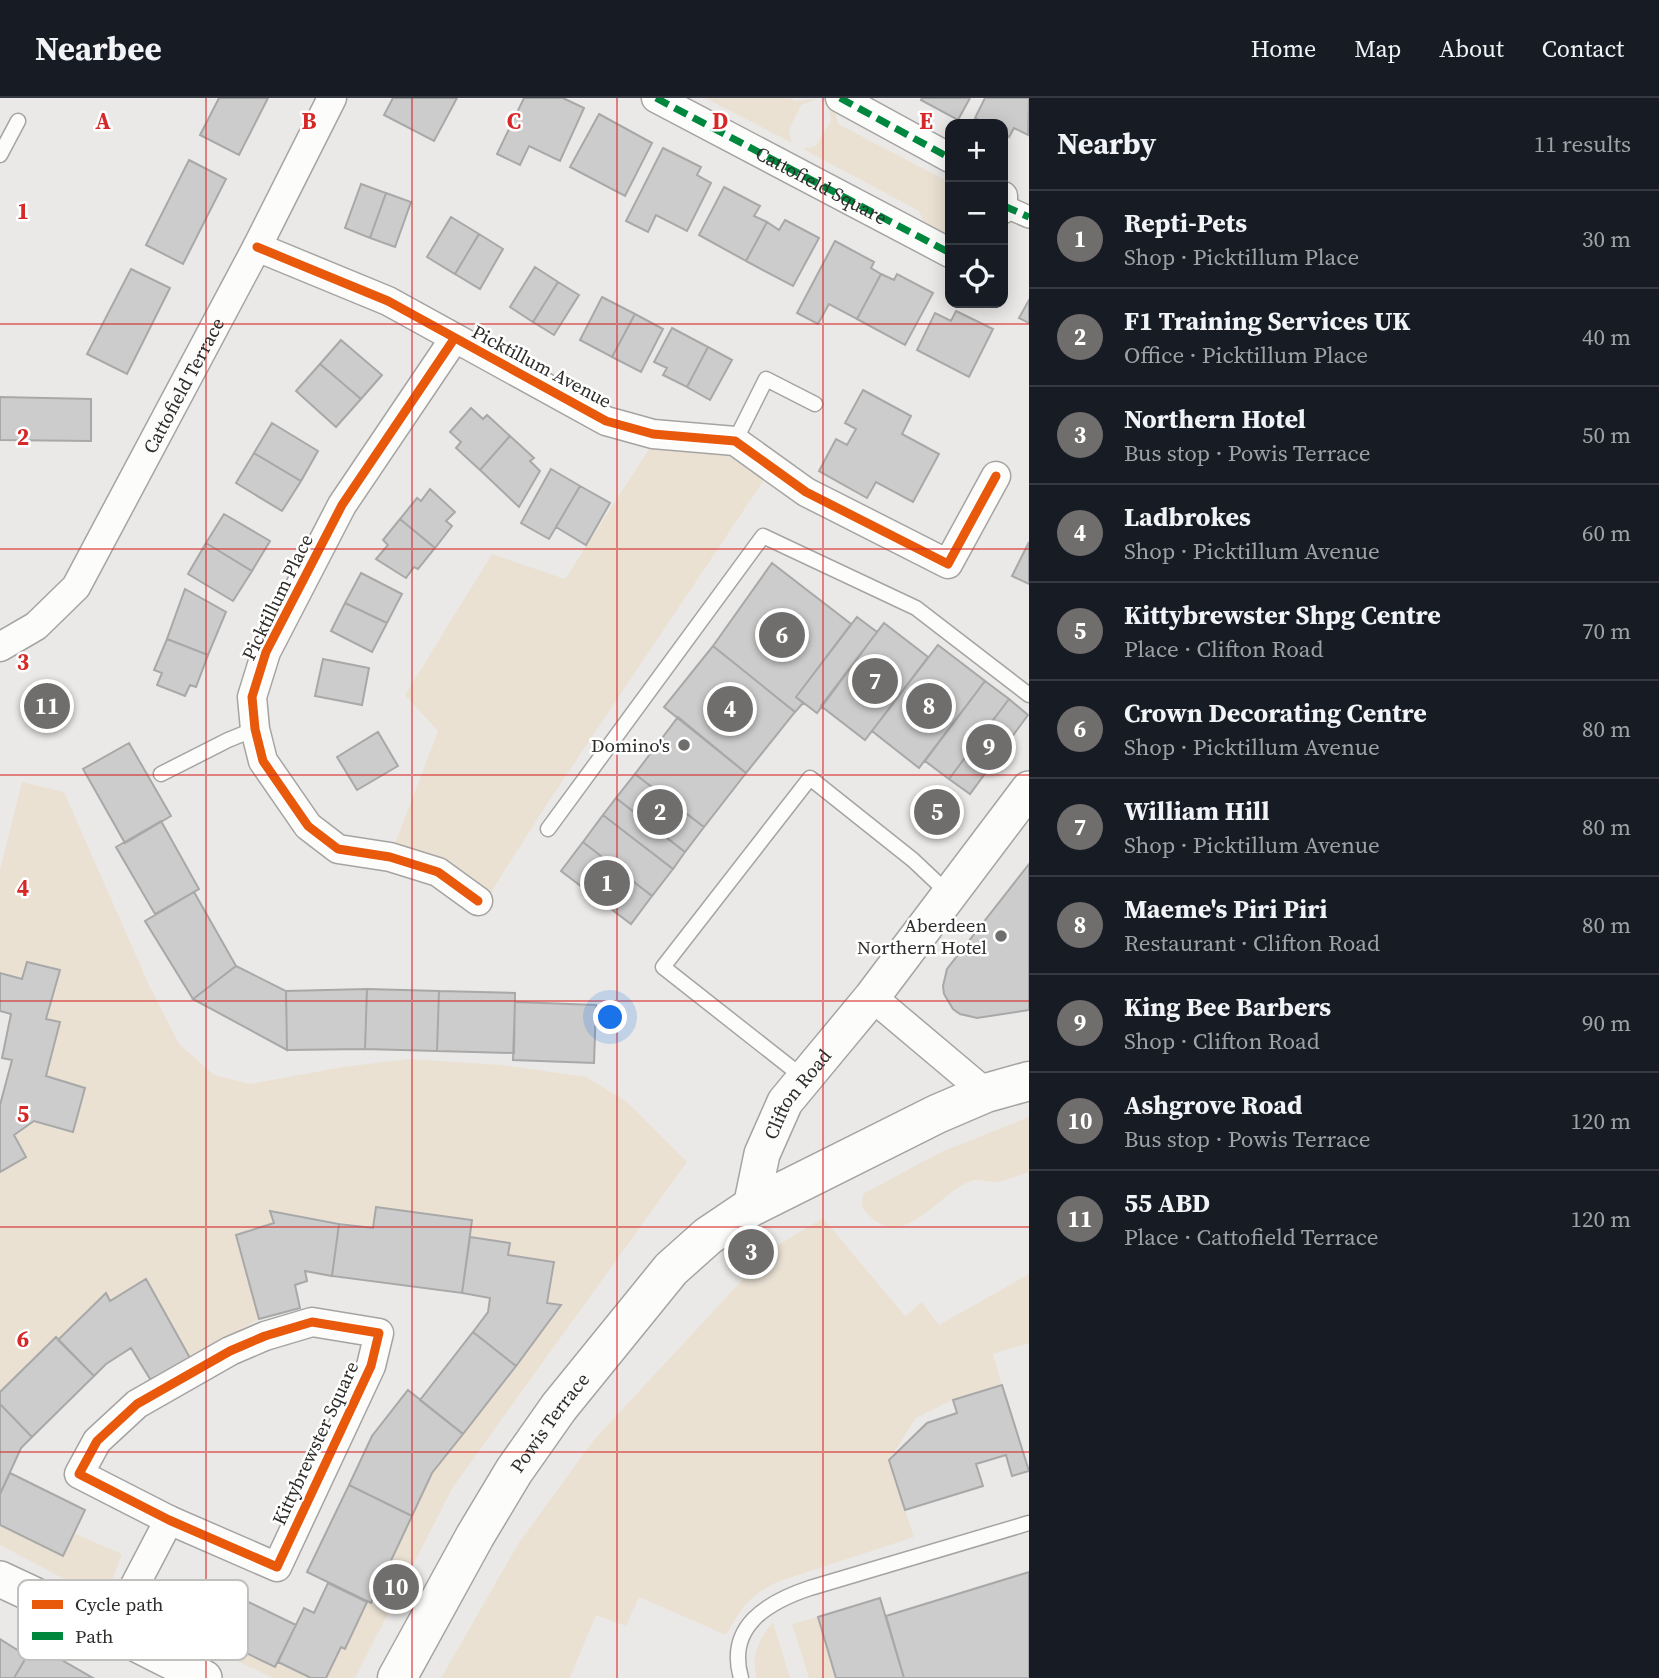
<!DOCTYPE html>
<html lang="en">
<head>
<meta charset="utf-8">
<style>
	:root { --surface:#171b24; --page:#20242c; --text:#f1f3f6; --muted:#9ea1a6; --line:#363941; --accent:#706e6c }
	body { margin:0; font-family:"Source Serif 4",serif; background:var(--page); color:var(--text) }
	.controls { position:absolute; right:21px; top:21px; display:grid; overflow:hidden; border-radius:14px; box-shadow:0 4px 18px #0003 }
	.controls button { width:63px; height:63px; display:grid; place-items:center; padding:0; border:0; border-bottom:2px solid var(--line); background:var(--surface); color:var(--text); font:35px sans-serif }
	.you { position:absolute; left:611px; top:920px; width:24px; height:24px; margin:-18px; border:5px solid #fff; border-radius:50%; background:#1a73e8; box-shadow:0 0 0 10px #1a73e833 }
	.badge { display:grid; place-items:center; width:46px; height:46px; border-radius:50%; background:var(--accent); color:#fff; font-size:23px; font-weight:700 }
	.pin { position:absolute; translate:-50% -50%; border:4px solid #fff; box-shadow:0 2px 7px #0006 }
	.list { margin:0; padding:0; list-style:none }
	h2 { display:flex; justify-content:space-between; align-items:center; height:91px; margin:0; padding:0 28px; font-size:30px }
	h2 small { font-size:23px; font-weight:400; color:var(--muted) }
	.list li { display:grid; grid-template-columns:46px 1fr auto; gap:21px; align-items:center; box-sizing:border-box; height:98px; padding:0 28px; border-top:2px solid var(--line) }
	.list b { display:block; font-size:26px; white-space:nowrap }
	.list p { margin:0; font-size:23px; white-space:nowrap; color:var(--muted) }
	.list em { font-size:23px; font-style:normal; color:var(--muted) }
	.icon { flex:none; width:38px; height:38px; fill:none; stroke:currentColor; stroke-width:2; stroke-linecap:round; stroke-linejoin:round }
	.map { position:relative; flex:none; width:1029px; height:1580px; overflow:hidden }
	header { display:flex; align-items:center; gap:42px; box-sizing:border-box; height:98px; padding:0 35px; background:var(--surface); border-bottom:2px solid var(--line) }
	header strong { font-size:33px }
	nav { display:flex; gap:38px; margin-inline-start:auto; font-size:24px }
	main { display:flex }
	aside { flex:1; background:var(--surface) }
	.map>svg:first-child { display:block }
</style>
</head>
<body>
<header>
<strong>Nearbee</strong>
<nav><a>Home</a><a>Map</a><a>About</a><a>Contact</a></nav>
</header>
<main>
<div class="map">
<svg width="1029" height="1580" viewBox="0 0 1029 1580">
	<rect width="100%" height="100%" fill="#ebe9e7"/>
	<path fill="#eae1d3" d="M705,0H790L795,3L817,1L801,7L789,32L792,45Z
		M828,6L834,9L838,26L947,83L950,80V138H944L925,127L919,113L803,51L816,48L831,22Z
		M653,345L732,347L768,376L543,712L485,804L393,751L438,633L405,597L492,456L565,481Z
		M22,684L64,694L149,887L179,946L214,977L250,986L343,969L408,961L502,967L586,979L626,1003L687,1064L453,1389L355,1580H326L341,1549L345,1550L367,1504L371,1505L432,1375L561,1208L547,1205L554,1164L508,1157L510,1145L470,1139L472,1122L376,1109L373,1130L271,1113L274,1125L259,1221L190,1260L146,1182L110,1203L105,1196L58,1242L56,1239L0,1294V1074L25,1059L14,1037L85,990L46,978L60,925L46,921L59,872L27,864L22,881L0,875V772Z
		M1029,1019V1074C1019,1077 1008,1082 998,1084C989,1085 979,1080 971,1083C935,1097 900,1161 862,1109L863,1096L941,1054Z
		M823,1120L905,1218L922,1204L939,1227L1029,1176V1245L993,1256L1002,1287L953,1302L916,1320L889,1362L914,1439L777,1484C747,1500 742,1509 726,1537L639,1499L626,1528L596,1517L570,1580H441L518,1446L593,1343L770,1152Z
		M0,1427L73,1435L122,1456L113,1480L85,1492L0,1447Z
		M164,1488L209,1510L199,1532L275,1569L278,1564L311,1580H273L169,1531L155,1511Z
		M818,1519L836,1580H809L792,1526Z
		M773,1524L790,1580H757C750,1557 759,1542 773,1524Z"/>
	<path fill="#cdcccd" stroke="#a8a8a8" stroke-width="2" d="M219,0H268L239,57L200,37Z
		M393,0H457L434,43L384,17Z
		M524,0H563L584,10L560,63L529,48L520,67L497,56Z
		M922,0H970L958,22L921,2Z
		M985,0H1029L1028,37L1014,30L1009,39L1003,35V26H987L975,20Z
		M599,16L652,45L625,98L570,69Z
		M663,50L701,69L697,77L711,85L687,133L656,117L648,134L626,123Z
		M189,62L226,81L183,166L146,147Z
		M361,86L386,95L370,140L345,130Z
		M724,89L760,108L754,118L767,124L746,163L699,137Z
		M386,95L411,104L395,149L370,140Z
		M451,119L479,136L455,176L427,159Z
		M785,122L819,140L793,188L746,163L767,124L779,132Z
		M479,136L503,151L480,191L455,176Z
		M835,143L874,164L871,170L881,176L857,221L829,206L818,226L797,215Z
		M535,169L558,184L533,224L510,209Z
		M131,171L170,190L127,276L87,256Z
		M881,176L894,182L897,176L933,195L905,247L857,221Z
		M558,184L579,197L554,237L533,224Z
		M602,199L635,216L612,259L580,242Z
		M1029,202V225L1019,220Z
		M956,213L993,231L969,279L917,252L935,215L951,223Z
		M635,216L663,231L641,274L612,259Z
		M672,230L708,249L687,289L663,277L667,270L654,264Z
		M341,242L382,277L361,301L320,266Z
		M708,249L732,262L710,302L687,289Z
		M320,266L361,301L336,329L296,293Z
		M863,292L911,318L902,336L939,356L913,404L876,384L867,400L819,373L836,341L847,347L856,331L845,325Z
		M0,299L91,301V343L0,342Z
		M471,310L483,321L487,317L510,338L480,372L456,350L461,344L450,334Z
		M272,325L318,353L301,383L254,355Z
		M510,338L534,360L530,363L540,373L519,409L480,372Z
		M254,355L301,383L282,413L236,385Z
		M551,371L580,388L549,441L521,425Z
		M580,388L610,405L586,447L556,429Z
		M430,391L455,414L446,423L452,428L435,450L400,421L417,400L421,403Z
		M224,416L270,443L252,473L206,445Z
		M400,421L435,450L418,471L414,469L406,480L376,461L388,447L383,442Z
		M1029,444V486L1012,478Z
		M206,445L252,473L233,503L188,476Z
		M772,465L851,526L796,599L803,605L795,614L713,548Z
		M361,475L402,496L387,525L345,505Z
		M185,491L226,514L208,557L167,541Z
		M345,505L387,525L372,554L331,533Z
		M857,519L877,534L817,615L796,599Z
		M884,525L928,559L865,642L821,608Z
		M167,541L208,557L196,589L190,587L185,598L157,587L162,575L154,572Z
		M938,547L985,583L919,670L872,633Z
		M713,548L795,614L746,675L664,609Z
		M323,561L369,570L362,607L315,598Z
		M985,583L1009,601L949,681L925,663Z
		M1009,601L1028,617L970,696L949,681Z
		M678,619L746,675L704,729L635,676Z
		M378,634L398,668L357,692L337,659Z
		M129,645L171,718L125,745L83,671Z
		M635,676L704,729L685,754L616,700Z
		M936,694L957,711L939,734L917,717Z
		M616,700L685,754L673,771L603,717Z
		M603,717L673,771L652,798L583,744Z
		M161,723L199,791L155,816L116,749Z
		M583,744L652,798L631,826L561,773Z
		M1029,766V912L977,920L960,916L953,911L944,896L943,888L947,871Z
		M194,794L236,868L193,901L145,823Z
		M27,864L60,872L46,921L60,924L46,978L85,990L73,1034L34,1023L14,1037L26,1059L0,1074V1007L12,962L2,960L11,916L0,913V875L22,881Z
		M236,868L286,893L287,952L193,901Z
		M367,891L365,951L287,952L286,893Z
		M367,891L439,893L437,953L365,951Z
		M439,893L515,895L514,955L437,953Z
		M515,904L596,907L594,965L513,962Z
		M376,1109L472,1122L462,1195L332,1178L339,1126L373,1130Z
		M270,1113L339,1126L332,1178L305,1173L307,1183L295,1187L300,1210L259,1221L236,1137L274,1125Z
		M470,1139L510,1145L508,1157L554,1164L547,1205L561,1207L516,1268L473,1234L488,1214L490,1200L462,1195Z
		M146,1181L190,1260L152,1284L131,1250L106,1266L94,1278L58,1242L106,1195L110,1203Z
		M473,1234L516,1268L463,1336L420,1302Z
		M56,1239L94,1278L32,1339L0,1306V1294Z
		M1002,1287L1029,1373L1012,1378L1006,1357L976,1366L983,1388L905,1412L889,1362L927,1325L957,1315L953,1302Z
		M408,1292L463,1336L432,1375L412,1418L349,1387L372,1338Z
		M0,1306L32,1339L21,1350L0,1396Z
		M10,1375L85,1412L63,1458L0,1427V1396Z
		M349,1387L412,1418L371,1505L307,1474Z
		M1029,1474V1580H904L886,1518Z
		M328,1485L367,1504L345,1551L341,1549L326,1580H311L278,1564L304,1510L314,1515Z
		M220,1490L296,1527L275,1569L199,1532Z
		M880,1500L904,1580H836L818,1519Z
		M0,1541L27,1558L14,1580H0Z
		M34,1546L93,1580H14Z"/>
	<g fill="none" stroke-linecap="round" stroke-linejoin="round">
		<defs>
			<path id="service" d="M0,57L18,23
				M735,343L766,281L815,306
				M161,676L228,642L255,631
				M548,731L763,438L916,510L1029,597
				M804,980L663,869L810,680L913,762L949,796
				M741,1580C726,1528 768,1504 810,1490L1029,1425"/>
			<path id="pedestrian" d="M1004,108L1029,119"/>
			<g id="minor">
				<path id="s1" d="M656,0L950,155"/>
				<path d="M840,0L950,60"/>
				<path d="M1003,98V111"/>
				<path d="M257,149L388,203L606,323L653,336L735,343L806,394L948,466L996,378"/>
				<path d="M454,241L342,407L266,554L252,599L255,631L263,663L308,728L338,751L390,759L438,774L478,803"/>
				<path id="s2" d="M0,549L36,528L76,489L257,149L332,0"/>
				<path d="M872,899L986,995"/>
				<path d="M312,1224L379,1235L371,1268L277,1469L169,1422L79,1376L97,1343L137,1306L230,1253L265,1238Z"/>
				<path d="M111,1533L169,1422"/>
			</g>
			<g id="tertiary">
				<path id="s3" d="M751,1109L762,1056L785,1004L872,899L1029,691"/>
				<path d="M0,1481L111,1533L204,1580"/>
			</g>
			<g id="primary">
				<path id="s4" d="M397,1580L475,1438L514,1373L559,1309L671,1171L708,1138L751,1109L937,1016L986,995L1029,983"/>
			</g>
		</defs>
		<use href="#service" stroke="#a5a4a2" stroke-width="17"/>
		<use href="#pedestrian" stroke="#a5a4a2" stroke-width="24"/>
		<use href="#minor" stroke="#a5a4a2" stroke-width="31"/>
		<use href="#tertiary" stroke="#a5a4a2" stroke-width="38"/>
		<use href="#primary" stroke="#a5a4a2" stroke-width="41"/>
		<use href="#service" stroke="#fcfcfb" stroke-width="14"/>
		<use href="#pedestrian" stroke="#fcfcfb" stroke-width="21"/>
		<use href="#minor" stroke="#fcfcfb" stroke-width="28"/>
		<use href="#tertiary" stroke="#fcfcfb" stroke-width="35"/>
		<use href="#primary" stroke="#fcfcfb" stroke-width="38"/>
		<path stroke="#00873e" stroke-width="7" stroke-dasharray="14 7" stroke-linecap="butt" d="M656,0L950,155
			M840,0L950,60
			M1004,108L1029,119"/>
		<defs>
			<path id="cycleway" d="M257,149L388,203L606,323L653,336L735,343L806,394L948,466L996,378
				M454,241L342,407L266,554L252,599L255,631L263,663L308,728L338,751L390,759L438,774L478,803
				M312,1224L379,1235L371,1268L277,1469L169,1422L79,1376L97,1343L137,1306L230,1253L265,1238Z"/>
		</defs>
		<use href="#cycleway" stroke="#fff" stroke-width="13"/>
		<use href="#cycleway" stroke="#e8590c" stroke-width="9"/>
	</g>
	<path fill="none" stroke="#d62828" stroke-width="2" stroke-opacity="0.55" d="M206,0V1580M412,0V1580M617,0V1580M823,0V1580M0,226H1029M0,451H1029M0,677H1029M0,903H1029M0,1129H1029M0,1354H1029"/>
	<g fill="#706e6c" stroke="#fff" stroke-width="2.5">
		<circle cx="684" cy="647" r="7"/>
		<circle cx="1001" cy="838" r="7"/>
	</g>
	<g text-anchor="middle" stroke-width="5" stroke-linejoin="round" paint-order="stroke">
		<g font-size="19" fill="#2d2c2a" stroke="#fff">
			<text dy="7" stroke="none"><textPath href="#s1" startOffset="187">Cattofield Square</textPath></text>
			<text transform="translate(542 268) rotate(28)" y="7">Picktillum Avenue</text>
			<text dy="7" stroke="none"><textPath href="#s2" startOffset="326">Cattofield Terrace</textPath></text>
			<text transform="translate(277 499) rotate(-64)" y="7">Picktillum Place</text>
			<text dy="7" stroke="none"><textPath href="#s3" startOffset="124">Clifton Road</textPath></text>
			<text dy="7" stroke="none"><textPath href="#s4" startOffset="298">Powis Terrace</textPath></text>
			<text transform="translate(315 1345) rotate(-65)" y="7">Kittybrewster Square</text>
		</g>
		<g font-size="19" fill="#2d2c2a" stroke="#fff" text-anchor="end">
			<text x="670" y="654">Domino's</text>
			<text x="987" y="834">Aberdeen<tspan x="987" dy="22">Northern Hotel</tspan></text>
		</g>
	</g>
	<rect x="18" y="1482" width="230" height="80" rx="10" fill="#fff" stroke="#c0c0bf" stroke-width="2"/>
	<rect x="32" y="1502" width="31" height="9" fill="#e8590c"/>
	<rect x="32" y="1534" width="31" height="8" fill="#00873e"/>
	<g font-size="19" fill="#2d2c2a">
		<text x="75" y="1513">Cycle path</text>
		<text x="75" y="1545">Path</text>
	</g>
	<g font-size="23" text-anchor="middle" font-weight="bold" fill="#d62828" stroke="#fff" stroke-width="5" stroke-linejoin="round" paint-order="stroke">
		<text x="103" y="31">A</text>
		<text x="309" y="31">B</text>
		<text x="514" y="31">C</text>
		<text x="720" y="31">D</text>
		<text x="926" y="31">E</text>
		<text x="23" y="121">1</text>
		<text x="23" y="347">2</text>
		<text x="23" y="572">3</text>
		<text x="23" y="798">4</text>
		<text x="23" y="1024">5</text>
		<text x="23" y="1249">6</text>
	</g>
</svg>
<div class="controls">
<button>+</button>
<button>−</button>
<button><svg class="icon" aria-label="locate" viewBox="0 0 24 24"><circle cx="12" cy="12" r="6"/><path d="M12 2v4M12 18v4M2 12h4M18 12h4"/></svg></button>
</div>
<div class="you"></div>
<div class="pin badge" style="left:607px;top:785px">1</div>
<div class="pin badge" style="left:660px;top:714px">2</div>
<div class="pin badge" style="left:751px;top:1154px">3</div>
<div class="pin badge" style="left:730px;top:611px">4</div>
<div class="pin badge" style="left:937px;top:714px">5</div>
<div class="pin badge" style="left:782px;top:537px">6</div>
<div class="pin badge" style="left:875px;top:583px">7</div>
<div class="pin badge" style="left:929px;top:608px">8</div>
<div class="pin badge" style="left:989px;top:649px">9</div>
<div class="pin badge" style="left:396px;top:1489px">10</div>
<div class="pin badge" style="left:47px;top:608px">11</div>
</div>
<aside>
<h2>Nearby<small>11 results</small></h2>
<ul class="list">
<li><span class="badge">1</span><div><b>Repti-Pets</b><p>Shop · Picktillum Place</p></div><em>30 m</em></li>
<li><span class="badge">2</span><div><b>F1 Training Services UK</b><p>Office · Picktillum Place</p></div><em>40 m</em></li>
<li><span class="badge">3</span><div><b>Northern Hotel</b><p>Bus stop · Powis Terrace</p></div><em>50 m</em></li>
<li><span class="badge">4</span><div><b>Ladbrokes</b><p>Shop · Picktillum Avenue</p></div><em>60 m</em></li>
<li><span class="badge">5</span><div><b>Kittybrewster Shpg Centre</b><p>Place · Clifton Road</p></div><em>70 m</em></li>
<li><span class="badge">6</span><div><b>Crown Decorating Centre</b><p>Shop · Picktillum Avenue</p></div><em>80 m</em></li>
<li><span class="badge">7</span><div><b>William Hill</b><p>Shop · Picktillum Avenue</p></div><em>80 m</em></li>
<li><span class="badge">8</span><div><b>Maeme's Piri Piri</b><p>Restaurant · Clifton Road</p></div><em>80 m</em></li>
<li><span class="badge">9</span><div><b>King Bee Barbers</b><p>Shop · Clifton Road</p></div><em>90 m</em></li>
<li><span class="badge">10</span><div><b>Ashgrove Road</b><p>Bus stop · Powis Terrace</p></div><em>120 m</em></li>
<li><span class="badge">11</span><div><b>55 ABD</b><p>Place · Cattofield Terrace</p></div><em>120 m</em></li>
</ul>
</aside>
</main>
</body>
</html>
